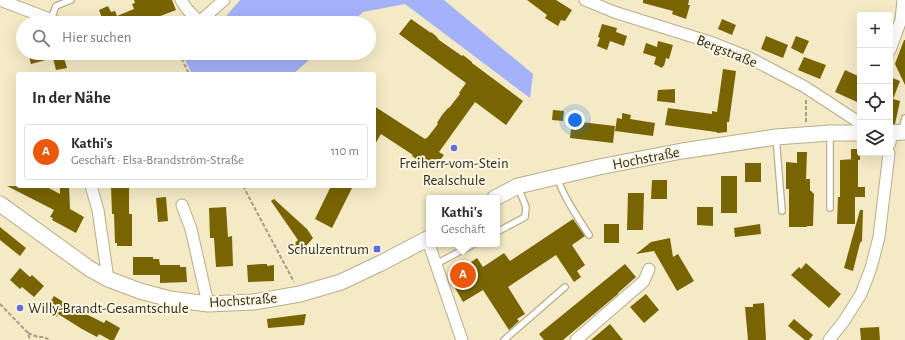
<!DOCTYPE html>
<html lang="de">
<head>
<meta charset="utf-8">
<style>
	:root { --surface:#fff; --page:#f7f7f7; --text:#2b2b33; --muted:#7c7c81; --line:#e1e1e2; --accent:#ea580c }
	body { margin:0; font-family:"Alegreya Sans",sans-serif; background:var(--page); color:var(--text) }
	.controls { position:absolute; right:12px; top:12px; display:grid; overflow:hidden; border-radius:4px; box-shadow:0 4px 16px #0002 }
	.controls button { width:36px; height:36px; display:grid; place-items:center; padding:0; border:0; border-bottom:1px solid var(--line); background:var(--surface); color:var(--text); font:20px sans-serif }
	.you { position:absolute; left:575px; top:120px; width:14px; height:14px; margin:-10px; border:3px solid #fff; border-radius:50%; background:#1a73e8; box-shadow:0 0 0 6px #1a73e833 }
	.badge { display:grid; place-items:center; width:26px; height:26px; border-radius:50%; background:var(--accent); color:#fff; font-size:13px; font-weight:700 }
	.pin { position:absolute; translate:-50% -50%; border:2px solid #fff; box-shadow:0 1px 4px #0006 }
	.popup { position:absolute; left:426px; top:195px; width:74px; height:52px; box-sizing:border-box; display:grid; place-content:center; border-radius:4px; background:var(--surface); filter:drop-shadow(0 1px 3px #0005); font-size:13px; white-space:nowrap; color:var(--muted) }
	.popup b { font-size:15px; color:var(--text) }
	.popup::after { content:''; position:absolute; left:50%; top:100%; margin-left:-8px; border:8px solid transparent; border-top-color:var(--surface) }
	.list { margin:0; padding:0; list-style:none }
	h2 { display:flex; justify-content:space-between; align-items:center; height:52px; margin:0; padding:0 16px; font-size:17px }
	h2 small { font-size:13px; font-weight:400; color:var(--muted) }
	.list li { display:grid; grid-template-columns:26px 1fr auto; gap:12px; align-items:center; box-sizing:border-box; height:56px; margin:0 8px 8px; padding:0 8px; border:1px solid var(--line); border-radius:4px }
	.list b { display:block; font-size:15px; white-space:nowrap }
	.list p { margin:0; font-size:13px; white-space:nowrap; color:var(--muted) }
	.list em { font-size:13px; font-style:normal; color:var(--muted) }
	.icon { flex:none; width:22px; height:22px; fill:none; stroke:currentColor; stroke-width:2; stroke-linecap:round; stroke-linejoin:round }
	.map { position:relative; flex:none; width:905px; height:340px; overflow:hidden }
	.search { position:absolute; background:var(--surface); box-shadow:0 4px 16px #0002; left:16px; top:16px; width:360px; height:44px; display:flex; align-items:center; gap:10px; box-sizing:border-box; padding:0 14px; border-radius:22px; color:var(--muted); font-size:15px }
	.panel { position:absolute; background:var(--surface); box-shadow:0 4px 16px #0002; left:16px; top:72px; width:360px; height:116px; border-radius:4px }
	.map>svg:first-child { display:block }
</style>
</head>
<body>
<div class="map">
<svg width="905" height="340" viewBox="0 0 905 340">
	<rect width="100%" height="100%" fill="#f4eac6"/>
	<path fill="#a3b2fa" d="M240,0H444L533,74L530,98L405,4L363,12L351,23H218L222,21Z
		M183,53H317L293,74H192L185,60Z"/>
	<path fill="#786400" d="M134,0H172L176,10L142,23H100V22L103,21L99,10L108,6L111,12L115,11L117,16L134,9L132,4L135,3Z
		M527,0H556L572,10L565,21L561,20L558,26L545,18L547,15Z
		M643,0H689L688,5H690L686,19L672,14L673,11L643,3Z
		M411,19L431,33V32L436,36L439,40L462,56L463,55L472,62V63L523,101L506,125L475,102L439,152L444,155L437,164L433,161L428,167L412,156L413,155L381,134L374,146V106L425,139L426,138H427L438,124L437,123L442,115L448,108H449L460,94L459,93L466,83L399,34Z
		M722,19L736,25L732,35L718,29Z
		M602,24L617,28L616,32L627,36L624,46L610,41L607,50L597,46L600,38L598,37Z
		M766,36L788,45L783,58L761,49Z
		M796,36L809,41L803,54L791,48Z
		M904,40H905V85L895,64Z
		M658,41L673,45L669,59L666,58L664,66H663L662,68L654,64L656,57L643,53L646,43L657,47Z
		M28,53H59V56L63,55L67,68L56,70L53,58L31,64Z
		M804,57L826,65L820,79L798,70Z
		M723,69L736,71L729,122H727V132L718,133L716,132L665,125L668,108L712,114V111L717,112Z
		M845,70L860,77V94L857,102L835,92Z
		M890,77L900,81L893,99L900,101L895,124H890Z
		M675,89V103L657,101L658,90Z
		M553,110L564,111L563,121L552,120Z
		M622,113L631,115L630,119L655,123L653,136L615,131L617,118L622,119Z
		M572,121L615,126L613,143L570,138Z
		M851,149H860V160H858V187H865V197H855V224H837L838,197H840V160L855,159H851Z
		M797,152H807L806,179H810V190L814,194L813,226H807V227H789V189H786V162L797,163Z
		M745,163H761V182H745Z
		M721,176H737V213H721Z
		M652,180H667V199H651Z
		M7,186H45L60,194V186H69L70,209L84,217L76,233L52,220L53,218L50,217L54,210Z
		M111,186H129V214H132V246H117V243H115L114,214H112Z
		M331,186H353L332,228L315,219Z
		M628,193H644L643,230H627Z
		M166,197L168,221L158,222L156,198Z
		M274,199L307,229L313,238L300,253L292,246L298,240L271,201Z
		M226,207L228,237L232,236L233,266L216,267L214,238H210L209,208Z
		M697,207H713V226L697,225Z
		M860,210H863L862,241L860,243L853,271L844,268Z
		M573,219L585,236L572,245L585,265L577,271L581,277L574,282L556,255L508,287L525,314L517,319L519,321L509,330L483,290L463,302L449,277L477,258L483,267L504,253L510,261Z
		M604,224H619V243H604Z
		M760,224L761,234L735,237L734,228Z
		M0,227L26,248L20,256L0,240Z
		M670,238L673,257L678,254L694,281L677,291L654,251L636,254L651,242Z
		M133,257H153V259H159L160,265H180V267H186L187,282L160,283V275H133Z
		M806,263L841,294L829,308L791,275L799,267L801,269Z
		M262,264H267V266L274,265V281L248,282L247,265Z
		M625,264L636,277L618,293V294L563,340H544L539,334Z
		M20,268L30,277L32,275L44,286L34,297L22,287L20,289L10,280Z
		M646,294L659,310L644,323L630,307Z
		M54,296L65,303L67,301L81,310L80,311L104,323L106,320L120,328L114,340H110L99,334L97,337L82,329L58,314L57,317L45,310Z
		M764,303L766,340H748L745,307H753V304Z
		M306,314L304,325L268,328L267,319Z
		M794,319L813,335L809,340H805L788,326Z
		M610,324L623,340H591Z
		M879,327L880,340H861L860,328Z"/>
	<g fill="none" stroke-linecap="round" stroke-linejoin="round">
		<defs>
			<path id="lane" d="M51,19L56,6L71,0
				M902,130L905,118
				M776,137L782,211
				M557,177C564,198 577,216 589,235
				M830,208V134
				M497,232L525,217L526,207L518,187
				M436,264L474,244
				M504,340L565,287"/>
			<path id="street" d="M0,0L60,23
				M181,0L187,9L199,22
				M585,0L614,12L713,43L748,57L805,87L860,123
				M198,23L224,0
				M890,50L901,20L903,0
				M890,143L891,133
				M91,186L98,210L108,279
				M182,205L191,229L208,304
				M429,244L462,340
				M576,340L644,281L649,269
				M829,340L844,321L861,294L871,268L879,237L889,153"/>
			<path id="secondary" d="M890,133L905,132
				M495,198L518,186L599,167L682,151L776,137L830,133H860
				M0,204L90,269L108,279L140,291L170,299L208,304L253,302L300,294L341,282L381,263L429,238"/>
		</defs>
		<use href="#lane" stroke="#b7ae8b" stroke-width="8"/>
		<use href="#street" stroke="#b7ae8b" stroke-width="13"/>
		<use href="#secondary" stroke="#b7ae8b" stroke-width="17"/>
		<path stroke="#a69e83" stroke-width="2" stroke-dasharray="4 2" stroke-linecap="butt" d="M179,53L189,74
			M806,100V122
			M243,186L294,282
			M0,304L28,333L30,340
			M28,333L38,337H44L49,340"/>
		<use href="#lane" stroke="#fff" stroke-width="5.5"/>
		<use href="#street" stroke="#fff" stroke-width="11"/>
		<use href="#secondary" stroke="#fff" stroke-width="15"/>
	</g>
	<g fill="#5e6be3" stroke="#fdf7e2" stroke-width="1.5">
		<circle cx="454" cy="148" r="4"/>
		<rect x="373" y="245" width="8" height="8" rx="2"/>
		<circle cx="20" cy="308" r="4"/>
	</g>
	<g text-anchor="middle" stroke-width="4" stroke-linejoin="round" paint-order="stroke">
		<g font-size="15" fill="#302c1e" stroke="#fdf7e2">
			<text transform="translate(727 51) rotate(22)" y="5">Bergstraße</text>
			<text transform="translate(646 158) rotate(-11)" y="5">Hochstraße</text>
			<text transform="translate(243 300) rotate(-4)" y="5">Hochstraße</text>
		</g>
		<g font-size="15" fill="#302c1e" stroke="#fdf7e2">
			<text x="454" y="168">Freiherr-vom-Stein<tspan x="454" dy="17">Realschule</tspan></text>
			<text x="369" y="254" text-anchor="end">Schulzentrum</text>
			<text x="28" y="313" text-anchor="start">Willy-Brandt-Gesamtschule</text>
		</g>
	</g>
</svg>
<div class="controls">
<button>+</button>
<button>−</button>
<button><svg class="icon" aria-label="locate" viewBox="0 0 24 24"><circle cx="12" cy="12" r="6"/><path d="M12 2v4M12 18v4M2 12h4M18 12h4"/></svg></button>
<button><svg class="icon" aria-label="layers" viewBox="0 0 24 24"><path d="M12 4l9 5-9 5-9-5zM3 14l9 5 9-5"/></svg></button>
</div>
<div class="you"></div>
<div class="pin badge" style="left:463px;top:275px">A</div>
<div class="popup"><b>Kathi's</b>Geschäft</div>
<div class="search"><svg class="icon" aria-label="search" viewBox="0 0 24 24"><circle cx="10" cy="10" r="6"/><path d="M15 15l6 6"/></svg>Hier suchen</div>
<section class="panel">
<h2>In der Nähe<small></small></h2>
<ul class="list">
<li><span class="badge">A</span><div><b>Kathi's</b><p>Geschäft · Elsa-Brandström-Straße</p></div><em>110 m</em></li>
</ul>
</section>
</div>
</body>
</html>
